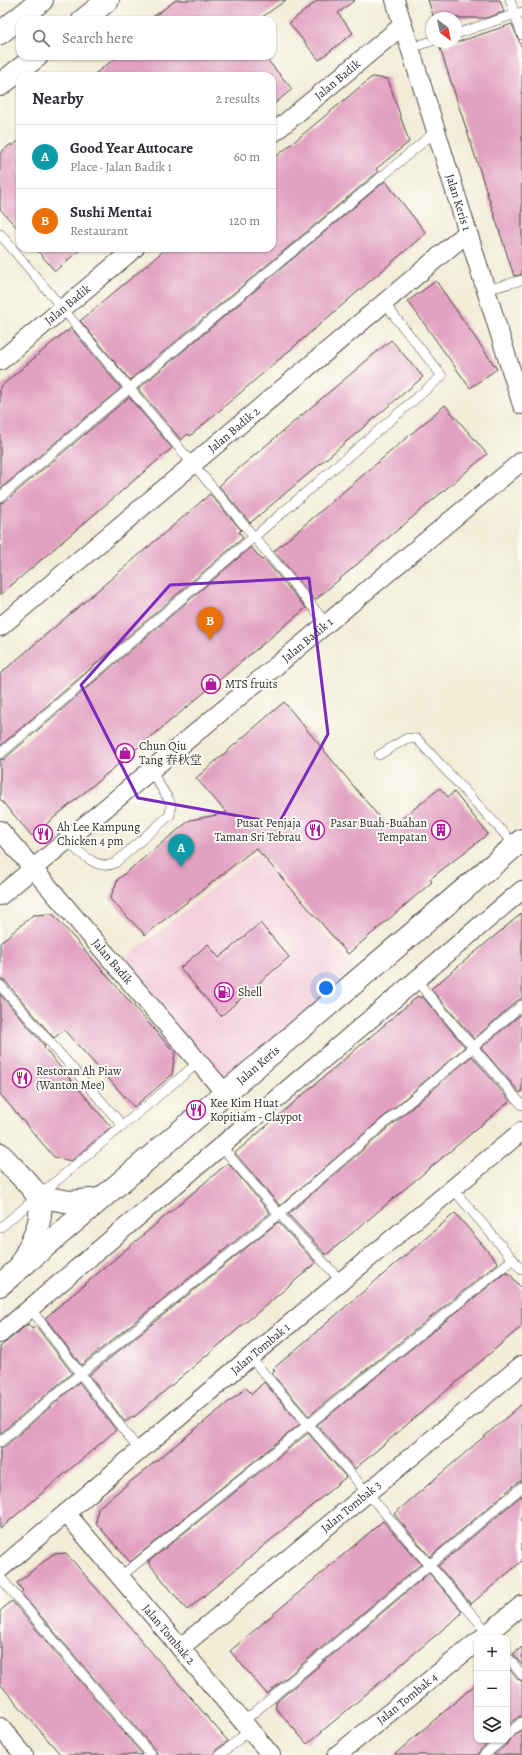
<!DOCTYPE html>
<html lang="en">
<head>
<meta charset="utf-8">
<style>
	:root { --surface:#fff; --page:#f7f7f7; --text:#2b2b33; --muted:#7c7c81; --line:#e1e1e2; --accent:#db2777 }
	body { margin:0; font-family:Alegreya,"Noto Serif SC",serif; background:var(--page); color:var(--text) }
	.controls { position:absolute; right:12px; bottom:12px; display:grid; overflow:hidden; border-radius:8px; box-shadow:0 1px 3px #0004 }
	.controls button { width:36px; height:36px; display:grid; place-items:center; padding:0; border:0; border-bottom:1px solid var(--line); background:var(--surface); color:var(--text); font:20px sans-serif }
	.compass { position:absolute; left:426px; top:12px; width:36px; height:36px; border-radius:50%; background:var(--surface); box-shadow:0 1px 3px #0004; rotate:147deg }
	.you { position:absolute; left:326px; top:988px; width:14px; height:14px; margin:-10px; border:3px solid #fff; border-radius:50%; background:#1a73e8; box-shadow:0 0 0 6px #1a73e833 }
	.badge { display:grid; place-items:center; width:26px; height:26px; border-radius:50%; background:var(--accent); color:#fff; font-size:13px; font-weight:700 }
	.pin { position:absolute; translate:-50% -33px; filter:drop-shadow(0 1px 2px #0008) }
	.pin::after { content:''; position:absolute; top:21px; width:14px; height:12px; background:inherit; clip-path:polygon(0 0,100% 0,50% 100%) }
	.list { margin:0; padding:0; list-style:none }
	h2 { display:flex; justify-content:space-between; align-items:center; height:52px; margin:0; padding:0 16px; font-size:17px }
	h2 small { font-size:13px; font-weight:400; color:var(--muted) }
	.list li { display:grid; grid-template-columns:26px 1fr auto; gap:12px; align-items:center; box-sizing:border-box; height:64px; padding:0 16px; border-top:1px solid var(--line) }
	.list b { display:block; font-size:15px; white-space:nowrap }
	.list p { margin:0; font-size:13px; white-space:nowrap; color:var(--muted) }
	.list em { font-size:13px; font-style:normal; color:var(--muted) }
	.icon { flex:none; width:22px; height:22px; fill:none; stroke:currentColor; stroke-width:2; stroke-linecap:round; stroke-linejoin:round }
	.map { position:relative; flex:none; width:522px; height:1755px; overflow:hidden }
	.search { position:absolute; background:var(--surface); box-shadow:0 1px 3px #0004; left:16px; top:16px; width:260px; height:44px; display:flex; align-items:center; gap:10px; box-sizing:border-box; padding:0 14px; border-radius:12px; color:var(--muted); font-size:15px }
	.panel { position:absolute; background:var(--surface); box-shadow:0 1px 3px #0004; left:16px; top:72px; width:260px; height:180px; border-radius:12px }
	.map>svg:first-child { display:block }
</style>
</head>
<body>
<div class="map">
<svg width="522" height="1755" viewBox="0 0 522 1755">
	<rect width="100%" height="100%" fill="#fdfcf7"/>
	<filter id="ink" filterUnits="userSpaceOnUse"><feTurbulence type="fractalNoise" baseFrequency=".025" numOctaves="2"/><feDisplacementMap in="SourceGraphic" scale="8" xChannelSelector="R" yChannelSelector="G"/><feConvolveMatrix kernelMatrix="1 2 1 2 8 2 1 2 1" color-interpolation-filters="sRGB"/></filter>
	<filter id="wash" filterUnits="userSpaceOnUse"><feTurbulence type="fractalNoise" baseFrequency=".012" numOctaves="4" result="noise"/><feDisplacementMap in="SourceGraphic" scale="16" xChannelSelector="R" yChannelSelector="G"/><feGaussianBlur stdDeviation="0.9" result="paint"/><feColorMatrix in="noise" values="0 0 0 0 0 0 0 0 0 0 0 0 0 0 0 0 0 1.4 0 .05"/><feComposite in="paint" operator="in"/></filter>
	<g filter="url(#wash)">
		<rect width="100%" height="100%" fill="#f2edd7"/>
		<path fill="#f4cfdc" d="M257,852L361,977L225,1093L116,966Z"/>
		<g id="blocks">
			<path fill="#e2a1c1" d="M176,0H286L258,20H149Z
				M318,0H355L338,13L353,33L319,60L289,23Z
				M428,0H500L504,12L485,18H434Z
				M512,24L522,48V274L514,276L440,48Z
				M118,56H264L292,89L272,106V76H92Z
				M372,77L388,79L409,142L376,169L378,172L130,380L80,321L167,248H272V160Z
				M20,140V231L0,209V153L11,144L12,146Z
				M385,181L426,233L190,436L188,434L181,440L138,389Z
				M35,248H82L55,271Z
				M436,281L497,369L470,388L408,301Z
				M71,328L121,388L0,489V387L66,331L67,332Z
				M391,340L423,377L250,523L219,486L225,481V480Z
				M129,397L172,448L0,595V503L4,502Z
				M445,405L487,454L315,600L274,551Z
				M210,494L241,530L239,532L243,538L0,746V674Z
				M251,547L262,560L264,559L306,608L32,836L0,799V760L4,759Z
				M284,702L389,829L440,788L448,797L454,792L488,834L430,879L432,882L348,954L256,848L145,935L110,899L118,879L190,820L227,813L196,778Z
				M522,913V999L518,1000L474,1039L431,989Z
				M53,914L175,1053L172,1075L134,1107L64,1030L54,1038L5,981L0,979V943L33,915Z
				M260,923L289,957L221,1016L180,968L208,944L219,958Z
				M0,994L45,1046L44,1048L111,1127L71,1161L54,1157L0,1094Z
				M418,996L420,998L422,996L465,1047L280,1206L235,1153Z
				M522,1013V1091L520,1093L481,1048Z
				M472,1056L510,1101L326,1255L288,1214Z
				M228,1163L270,1213L81,1365L45,1318Z
				M455,1213L498,1263L309,1416L272,1374L275,1371L273,1369Z
				M278,1222L316,1263L134,1417L133,1416L125,1422L89,1375Z
				M506,1272L507,1274L509,1273L522,1289V1326L355,1469L317,1425Z
				M28,1324L32,1329L36,1326L72,1373L0,1434V1347Z
				M79,1382L116,1430L0,1529V1448L4,1447Z
				M264,1382L300,1424L130,1562L96,1523L98,1508L246,1388L252,1394Z
				M522,1404V1481L518,1482L430,1557L394,1514Z
				M308,1433L346,1477L187,1610L148,1562Z
				M522,1495V1561L471,1604L438,1566Z
				M383,1521L421,1564L267,1694L230,1651Z
				M66,1553L228,1741L216,1750L214,1755H157L156,1751L21,1593L23,1591L17,1583L53,1554Z
				M429,1573L462,1611L460,1613L461,1614L307,1744L275,1707L277,1705L275,1703Z
				M12,1601L143,1755H61L0,1684V1611Z
				M522,1647V1665L513,1654Z
				M507,1666L517,1679L522,1681V1716L518,1717L507,1727Z
				M477,1683V1740H493L480,1750L478,1755H394Z
				M522,1730V1755H493L506,1745L508,1741Z"/>
		</g>
	</g>
	<g filter="url(#ink)">
		<use href="#blocks" fill-opacity="0" stroke="#494845" stroke-width="1"/>
		<g fill="none" stroke-linecap="round" stroke-linejoin="round">
			<defs>
				<path id="lane" d="M510,0L522,35
					M456,34L522,12
					M410,48L432,41
					M0,234L327,624
					M486,290L522,280
					M0,497L436,131
					M0,754L442,376L384,303
					M379,755L407,738L417,739L515,845
					M66,841C79,851 98,872 115,863L170,815L171,805L169,800L151,771
					M416,980L522,1105
					M0,985L123,1126
					M221,1146L279,1214L342,1282
					M453,1189L522,1270
					M0,1228L199,1062
					M30,1308L139,1450
					M250,1357L490,1635
					M0,1442L80,1374L279,1214L522,1005
					M0,1577L151,1755
					M120,1577L513,1259
					M507,1656L522,1675
					M243,1722L522,1487
					M507,1735L522,1722
					M220,1755L250,1730
					M484,1755L502,1740"/>
				<g id="street">
					<path id="s1" d="M395,0L522,405"/>
					<path id="s2" d="M272,134L403,25"/>
					<path id="s3" d="M0,361L135,248"/>
					<path id="s4" d="M0,627L468,232"/>
					<path id="s5" d="M0,830L225,1093"/>
					<path id="s6" d="M0,896L522,461"/>
					<path d="M0,1334L522,890"/>
					<path id="s7" d="M66,1513L271,1755"/>
					<path id="s8" d="M0,1569L250,1357L522,1131"/>
					<path d="M482,1638L522,1605"/>
					<path id="s9" d="M180,1648L522,1365"/>
					<path d="M0,1727L24,1755"/>
					<path id="s10" d="M337,1755L477,1642"/>
				</g>
				<g id="secondary">
					<path d="M83,20L108,0"/>
					<path d="M0,33L42,0"/>
					<path d="M0,85L37,56"/>
					<path d="M0,1154C10,1165 30,1184 37,1195C48,1215 30,1245 22,1262"/>
					<path d="M37,1196L70,1202L100,1199"/>
					<path id="s11" d="M0,1285L522,840"/>
				</g>
			</defs>
			<use href="#lane" stroke="#494845" stroke-width="10"/>
			<use href="#street" stroke="#494845" stroke-width="20"/>
			<use href="#secondary" stroke="#494845" stroke-width="24"/>
			<use href="#lane" stroke="#fff" stroke-width="9"/>
			<use href="#street" stroke="#fff" stroke-width="18"/>
			<use href="#secondary" stroke="#fff" stroke-width="22"/>
		</g>
	</g>
	<path fill="none" stroke="#7b2cbf" stroke-width="3" stroke-linejoin="round" d="M309,578L328,734L279,823L138,798L81,685L170,585Z"/>
	<defs>
		<symbol id="shop-ring" viewBox="-11 -11 22 22"><circle r="9.5" fill="#fdfcf7" stroke="#b5179e" stroke-width="1.5"/><path d="M-5-2.5h2.3a2.7 3.5 0 0 1 5.4 0H5L5.5 6h-11ZM-1.5-2.5h3a1.5 2.3 0 0 0-3 0Z" fill="#b5179e"/></symbol>
		<symbol id="restaurant-ring" viewBox="-11 -11 22 22"><circle r="9.5" fill="#fdfcf7" stroke="#b5179e" stroke-width="1.5"/><path d="M-5-6h1v4h1v-4h1v4h1v-4h1v5L-1.5 .5V6h-2V.5L-5-1ZM5-6V6H3V1.5H1.5Q1.5-4 5-6Z" fill="#b5179e"/></symbol>
		<symbol id="building-ring" viewBox="-11 -11 22 22"><circle r="9.5" fill="#fdfcf7" stroke="#b5179e" stroke-width="1.5"/><path d="M-4-6H4V6H1V3H-1V6H-4ZM-2.5-4.3h1.7v1.8h-1.7ZM.8-4.3h1.7v1.8H.8ZM-2.5-1h1.7V.8h-1.7ZM.8-1h1.7V.8H.8Z" fill="#b5179e"/></symbol>
		<symbol id="fuel-ring" viewBox="-11 -11 22 22"><circle r="9.5" fill="#fdfcf7" stroke="#b5179e" stroke-width="1.5"/><path d="M-5.5-6h7V0h2V4h1.3V-2.5L3-4.5l.8-.8L6-3V5H2.5V1h-1V6h-7ZM-4.2-4.7v3.2H.2V-4.7Z" fill="#b5179e"/></symbol>
	</defs>
	<g fill-rule="evenodd">
		<use href="#shop-ring" x="200" y="673" width="22" height="22"/>
		<use href="#shop-ring" x="114" y="742" width="22" height="22"/>
		<use href="#restaurant-ring" x="304" y="819" width="22" height="22"/>
		<use href="#building-ring" x="430" y="819" width="22" height="22"/>
		<use href="#restaurant-ring" x="32" y="823" width="22" height="22"/>
		<use href="#fuel-ring" x="213" y="981" width="22" height="22"/>
		<use href="#restaurant-ring" x="11" y="1067" width="22" height="22"/>
		<use href="#restaurant-ring" x="185" y="1099" width="22" height="22"/>
	</g>
	<g text-anchor="middle" stroke-width="4" stroke-linejoin="round" paint-order="stroke">
		<g font-size="12" fill="#2b2b2b" stroke="#fdfcf7">
			<text dy="4" stroke="none"><textPath href="#s2" startOffset="85">Jalan Badik</textPath></text>
			<text dy="4" stroke="none"><textPath href="#s1" startOffset="212">Jalan Keris 1</textPath></text>
			<text dy="4" stroke="none"><textPath href="#s3" startOffset="88">Jalan Badik</textPath></text>
			<text dy="4" stroke="none"><textPath href="#s4" startOffset="306">Jalan Badik 2</textPath></text>
			<text dy="4" stroke="none"><textPath href="#s6" startOffset="400">Jalan Badik 1</textPath></text>
			<text dy="4" stroke="none"><textPath href="#s5" startOffset="173">Jalan Badik</textPath></text>
			<text dy="4" stroke="none"><textPath href="#s11" startOffset="339">Jalan Keris</textPath></text>
			<text dy="4" stroke="none"><textPath href="#s8" startOffset="341">Jalan Tombak 1</textPath></text>
			<text dy="4" stroke="none"><textPath href="#s9" startOffset="222">Jalan Tombak 3</textPath></text>
			<text dy="4" stroke="none"><textPath href="#s7" startOffset="159">Jalan Tombak 2</textPath></text>
			<text dy="4" stroke="none"><textPath href="#s10" startOffset="90">Jalan Tombak 4</textPath></text>
		</g>
		<g font-size="12" fill="#2b2b2b" stroke="#fdfcf7" text-anchor="start">
			<text x="225" y="688">MTS fruits</text>
			<text x="139" y="750">Chun Qiu<tspan x="139" dy="14">Tang 春秋堂</tspan></text>
			<text x="301" y="827" text-anchor="end">Pusat Penjaja<tspan x="301" dy="14">Taman Sri Tebrau</tspan></text>
			<text x="427" y="827" text-anchor="end">Pasar Buah-Buahan<tspan x="427" dy="14">Tempatan</tspan></text>
			<text x="57" y="831">Ah Lee Kampung<tspan x="57" dy="14">Chicken 4 pm</tspan></text>
			<text x="238" y="996">Shell</text>
			<text x="36" y="1075">Restoran Ah Piaw<tspan x="36" dy="14">(Wanton Mee)</tspan></text>
			<text x="210" y="1107">Kee Kim Huat<tspan x="210" dy="14">Kopitiam - Claypot</tspan></text>
		</g>
	</g>
</svg>
<div class="controls">
<button>+</button>
<button>−</button>
<button><svg class="icon" aria-label="layers" viewBox="0 0 24 24"><path d="M12 4l9 5-9 5-9-5zM3 14l9 5 9-5"/></svg></button>
</div>
<svg class="compass" viewBox="-18 -18 36 36"><path d="M0-13l5 13h-10z" fill="#e53935"/><path d="M0 13l5-13h-10z" fill="#7c7c81"/></svg>
<div class="you"></div>
<div class="pin badge" style="left:181px;top:867px;background:#0f9aa8">A</div>
<div class="pin badge" style="left:210px;top:640px;background:#e8710a">B</div>
<div class="search"><svg class="icon" aria-label="search" viewBox="0 0 24 24"><circle cx="10" cy="10" r="6"/><path d="M15 15l6 6"/></svg>Search here</div>
<section class="panel">
<h2>Nearby<small>2 results</small></h2>
<ul class="list">
<li><span class="badge" style="background:#0f9aa8">A</span><div><b>Good Year Autocare</b><p>Place · Jalan Badik 1</p></div><em>60 m</em></li>
<li><span class="badge" style="background:#e8710a">B</span><div><b>Sushi Mentai</b><p>Restaurant</p></div><em>120 m</em></li>
</ul>
</section>
</div>
</body>
</html>
